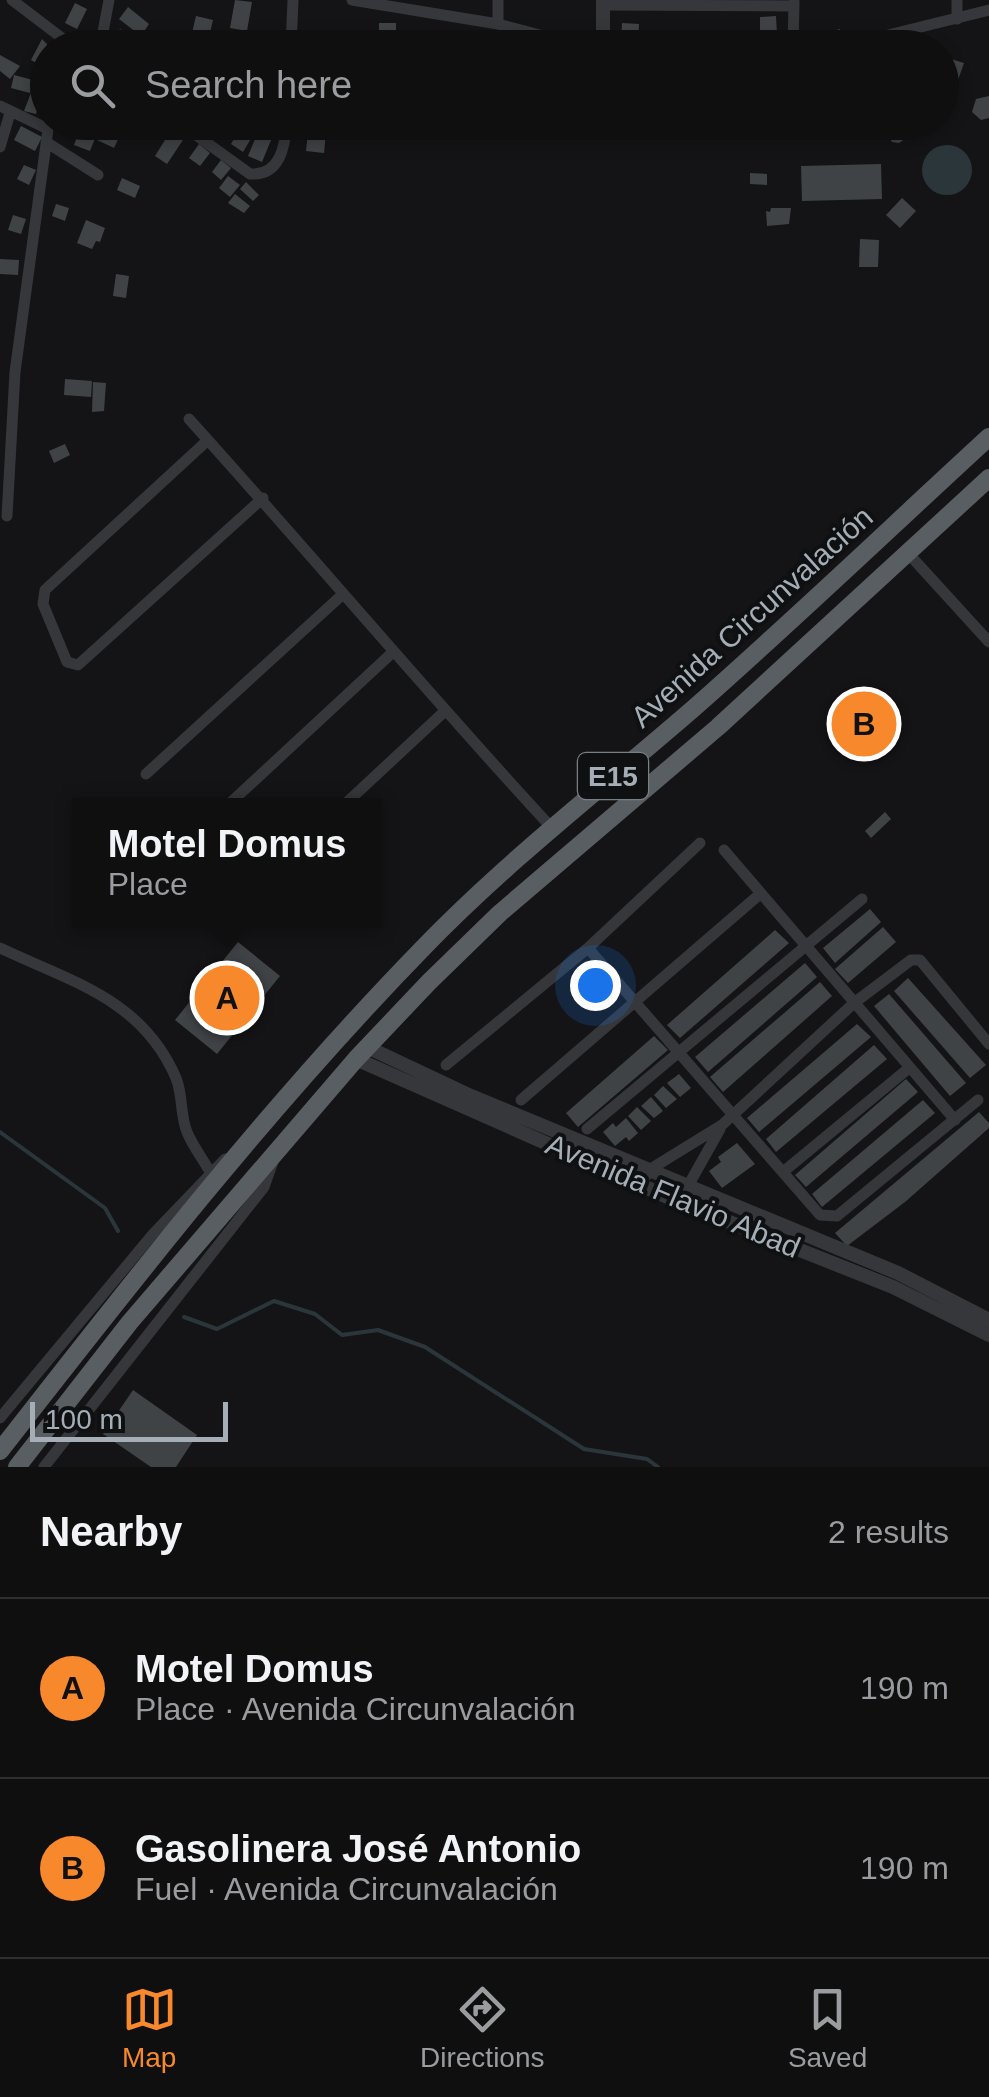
<!DOCTYPE html>
<html lang="en">
<head>
<meta charset="utf-8">
<style>
	:root { --surface:#0f0f10; --page:#181819; --text:#f1f3f6; --muted:#9b9c9f; --line:#2f2f30; --accent:#f7882b }
	body { margin:0; font-family:Helvetica,sans-serif; background:var(--page); color:var(--text) }
	.scale { position:absolute; left:30px; bottom:25px; width:198px; box-sizing:border-box; padding-left:10px; border:5px solid #a5aeb7; border-top:0; font-size:28px; line-height:35px; white-space:nowrap; color:#a5aeb7; -webkit-text-stroke:8px #0f1011; paint-order:stroke }
	.you { position:absolute; left:595px; top:985px; width:35px; height:35px; margin:-25px; border:8px solid #fff; border-radius:50%; background:#1a73e8; box-shadow:0 0 0 15px #1a73e833 }
	.badge { display:grid; place-items:center; width:65px; height:65px; border-radius:50%; background:var(--accent); color:#111; font-size:32px; font-weight:700 }
	.pin { position:absolute; translate:-50% -50%; border:5px solid #fff; box-shadow:0 2px 10px #0006 }
	.popup { position:absolute; left:72px; top:798px; width:310px; height:130px; box-sizing:border-box; display:grid; place-content:center; border-radius:0px; background:var(--surface); filter:drop-shadow(0 2px 8px #0005); font-size:32px; white-space:nowrap; color:var(--muted) }
	.popup b { font-size:38px; color:var(--text) }
	.popup::after { content:''; position:absolute; left:50%; top:100%; margin-left:-20px; border:20px solid transparent; border-top-color:var(--surface) }
	.list { margin:0; padding:0; list-style:none }
	h2 { display:flex; justify-content:space-between; align-items:center; height:130px; margin:0; padding:0 40px; font-size:42px }
	h2 small { font-size:32px; font-weight:400; color:var(--muted) }
	.list li { display:grid; grid-template-columns:65px 1fr auto; gap:30px; align-items:center; box-sizing:border-box; height:180px; padding:0 40px; border-top:2px solid var(--line) }
	.list b { display:block; font-size:38px; white-space:nowrap }
	.list p { margin:0; font-size:32px; white-space:nowrap; color:var(--muted) }
	.list em { font-size:32px; font-style:normal; color:var(--muted) }
	.icon { flex:none; width:55px; height:55px; fill:none; stroke:currentColor; stroke-width:2; stroke-linecap:round; stroke-linejoin:round }
	.map { position:relative; flex:none; width:989px; height:1467px; overflow:hidden }
	.search { position:absolute; background:var(--surface); box-shadow:0 5px 15px #0003; left:30px; right:30px; top:30px; height:110px; display:flex; align-items:center; gap:25px; box-sizing:border-box; padding:0 35px; border-radius:55px; color:var(--muted); font-size:38px }
	.sheet { height:490px; background:var(--surface) }
	nav { display:flex; justify-content:space-around; align-items:center; box-sizing:border-box; height:140px; border-top:2px solid var(--line); background:var(--surface); font-size:28px; color:var(--muted) }
	nav a { display:grid; justify-items:center; gap:5px }
	nav .on { color:var(--accent) }
	.map>svg:first-child { display:block }
</style>
</head>
<body>
<div class="map">
<svg width="989" height="1467" viewBox="0 0 989 1467">
	<rect width="100%" height="100%" fill="#141416"/>
	<path fill="#2a363a" d="M922 170a25 25 0 1 1 50 0a25 25 0 1 1-50 0Z"/>
	<g fill="none" stroke-linecap="round" stroke-linejoin="round">
		<path stroke="#2a363a" stroke-width="4" d="M0,1132L105,1208L118,1231
			M184,1317L217,1329L274,1301L315,1314L342,1335L378,1330L425,1347L584,1449L647,1459L658,1467"/>
	</g>
	<path fill="#404346" d="M235,0L252,2L247,31L230,28Z
		M75,3L87,9L77,29L65,23Z
		M128,7L149,24L141,36L119,19Z
		M196,16L213,20L208,41L191,37Z
		M776,16L777,35L760,36V17Z
		M379,23H396V48H379Z
		M622,23L639,24L638,44L621,43Z
		M120,29L136,39L131,48H122L112,41Z
		M840,29L842,38L823,44L820,35Z
		M755,30L758,48H741L739,33Z
		M42,39L47,44L43,67L31,60Z
		M0,55L20,66L10,79L0,71Z
		M951,59L964,63L958,80L946,76Z
		M14,75L33,80L30,93L11,88Z
		M37,77L48,81V87L44,97L41,96L36,114L24,111Z
		M989,96V118L981,120L972,112L976,99Z
		M309,122H327L324,153L306,151Z
		M104,123L122,131L114,148L97,140Z
		M82,124L98,131L90,151L74,145Z
		M901,125L906,131L905,139L899,143L892,142L888,135L893,126Z
		M21,126L42,137L35,151L14,140Z
		M260,127L274,133L262,162L248,156Z
		M240,129L252,137L243,152L231,144Z
		M170,132L183,140L167,164L155,156Z
		M199,144L210,153L200,166L189,158Z
		M221,160L231,168L221,180L212,172Z
		M881,164L882,199L802,201L801,166Z
		M24,165L36,170L29,185L17,179Z
		M750,173L767,174V185L750,184Z
		M228,176L240,185L230,197L219,188Z
		M122,178L140,186L135,198L117,190Z
		M246,182L259,195L253,201L240,189Z
		M235,194L250,206L244,213L228,203Z
		M902,198L916,211L900,228L886,215Z
		M56,204L69,208L65,221L52,216Z
		M771,208H791L789,224L767,226L766,211L770,212Z
		M13,215L26,219L21,234L8,230Z
		M86,220L105,228L100,242L96,241L92,249L77,243Z
		M860,239L879,240L878,267H859Z
		M0,259L19,260L18,275L0,274Z
		M116,274L129,276L126,298L113,296Z
		M65,379L92,381L91,397L64,395Z
		M93,382L106,383L104,411L92,412Z
		M65,444L70,455L54,463L49,451Z
		M885,812L891,819L871,838L865,831Z
		M870,909L881,922L835,963L823,948Z
		M883,927L896,942L848,983L835,969Z
		M775,930L789,943L680,1038L667,1025Z
		M238,942L280,976L217,1054L175,1020Z
		M805,963L817,977L708,1072L695,1057Z
		M908,978L986,1065L970,1078L894,991Z
		M820,982L832,996L723,1092L710,1077Z
		M889,994L966,1083L950,1096L874,1006Z
		M857,1024L871,1037L759,1132L747,1118Z
		M654,1036L668,1050L578,1127L566,1113Z
		M874,1045L887,1059L776,1152L766,1139Z
		M679,1074L691,1088L680,1097L667,1083Z
		M906,1079L918,1092L806,1187L795,1175Z
		M663,1086L677,1099L666,1108L654,1095Z
		M651,1097L663,1111L654,1118L641,1106Z
		M923,1100L935,1113L822,1207L812,1194Z
		M637,1107L651,1121L641,1130L628,1116Z
		M979,1112L989,1123V1128L905,1202L847,1246L835,1233Z
		M626,1118L638,1133L629,1141L626,1137L615,1146L603,1132L613,1123L616,1127Z
		M737,1143L755,1164L722,1188L709,1171L721,1162L718,1157Z
		M133,1390L197,1435L176,1467H151L103,1434Z"/>
	<g fill="none" stroke-linecap="round" stroke-linejoin="round">
		<path stroke="#35373b" stroke-width="11" d="M12,0L75,48
			M352,0L498,24L589,48
			M957,0V19
			M602,5L794,6
			M498,24V0
			M100,48L109,0
			M291,48L293,0
			M793,48L794,2
			M836,48L989,10
			M0,106L48,129
			M178,122L250,174C280,176 285,147 287,122
			M46,142L98,175
			M0,147L10,113
			M189,419C311,554 427,693 551,827
			M208,440L45,590L43,604L67,662L78,665L263,498
			M7,516L15,372L49,122
			M907,552L989,642
			M146,774L342,595
			M227,806L393,652
			M343,806L445,711
			M724,850L955,1120
			M0,948C72,982 142,999 176,1078C183,1095 180,1115 187,1132C192,1145 203,1159 210,1172
			M588,948L820,1215L837,1216L978,1100
			M446,1065L588,948L700,843
			M521,1100L760,894
			M587,1129L862,899
			M783,1172L909,1068
			M646,1176L649,1170L722,1125L854,1003L911,960H920L989,1044
			M679,1202L720,1129
			M0,1418L153,1234L225,1159
			M44,1467L264,1187L274,1159"/>
		<path stroke="#35373b" stroke-width="14" d="M603,0V48
			M367,1047L471,1096L898,1273L989,1320
			M356,1059L679,1202L893,1287L989,1335"/>
		<path stroke="#595e63" stroke-width="18" d="M0,1451C134,1279 270,1105 423,948C507,861 603,787 694,708C794,620 891,527 989,437
			M17,1467L130,1322L356,1059L429,982L500,913L718,727L989,478"/>
	</g>
	<g text-anchor="middle" stroke-width="8" stroke-linejoin="round" paint-order="stroke">
		<rect fill="#0f1011" stroke="#787f85" stroke-width="2.5" x="578" y="753" width="70" height="46" rx="8"/>
		<g font-size="28" font-weight="bold" fill="#a5aeb7">
			<text x="613" y="786">E15</text>
		</g>
		<g font-size="30" fill="#a5aeb7" stroke="#0f1011">
			<text transform="translate(752 617) rotate(-42)" y="10">Avenida Circunvalación</text>
			<text transform="translate(673 1196) rotate(23)" y="10">Avenida Flavio Abad</text>
		</g>
	</g>
</svg>
<div class="scale">100 m</div>
<div class="you"></div>
<div class="pin badge" style="left:227px;top:998px">A</div>
<div class="popup"><b>Motel Domus</b>Place</div>
<div class="pin badge" style="left:864px;top:724px">B</div>
<div class="search"><svg class="icon" aria-label="search" viewBox="0 0 24 24"><circle cx="10" cy="10" r="6"/><path d="M15 15l6 6"/></svg>Search here</div>
</div>
<section class="sheet">
<h2>Nearby<small>2 results</small></h2>
<ul class="list">
<li><span class="badge">A</span><div><b>Motel Domus</b><p>Place · Avenida Circunvalación</p></div><em>190 m</em></li>
<li><span class="badge">B</span><div><b>Gasolinera José Antonio</b><p>Fuel · Avenida Circunvalación</p></div><em>190 m</em></li>
</ul>
</section>
<nav>
<a class="on"><svg class="icon" aria-label="map" viewBox="0 0 24 24"><path d="M3 6l6-2 6 2 6-2v14l-6 2-6-2-6 2zM9 4v14M15 6v14"/></svg>Map</a>
<a><svg class="icon" aria-label="directions" viewBox="0 0 24 24"><path d="M12 3l9 9-9 9-9-9zM9 14v-3h6M13 9l2 2-2 2"/></svg>Directions</a>
<a><svg class="icon" aria-label="saved" viewBox="0 0 24 24"><path d="M7 4h10v16l-5-4-5 4z"/></svg>Saved</a>
</nav>
</body>
</html>
